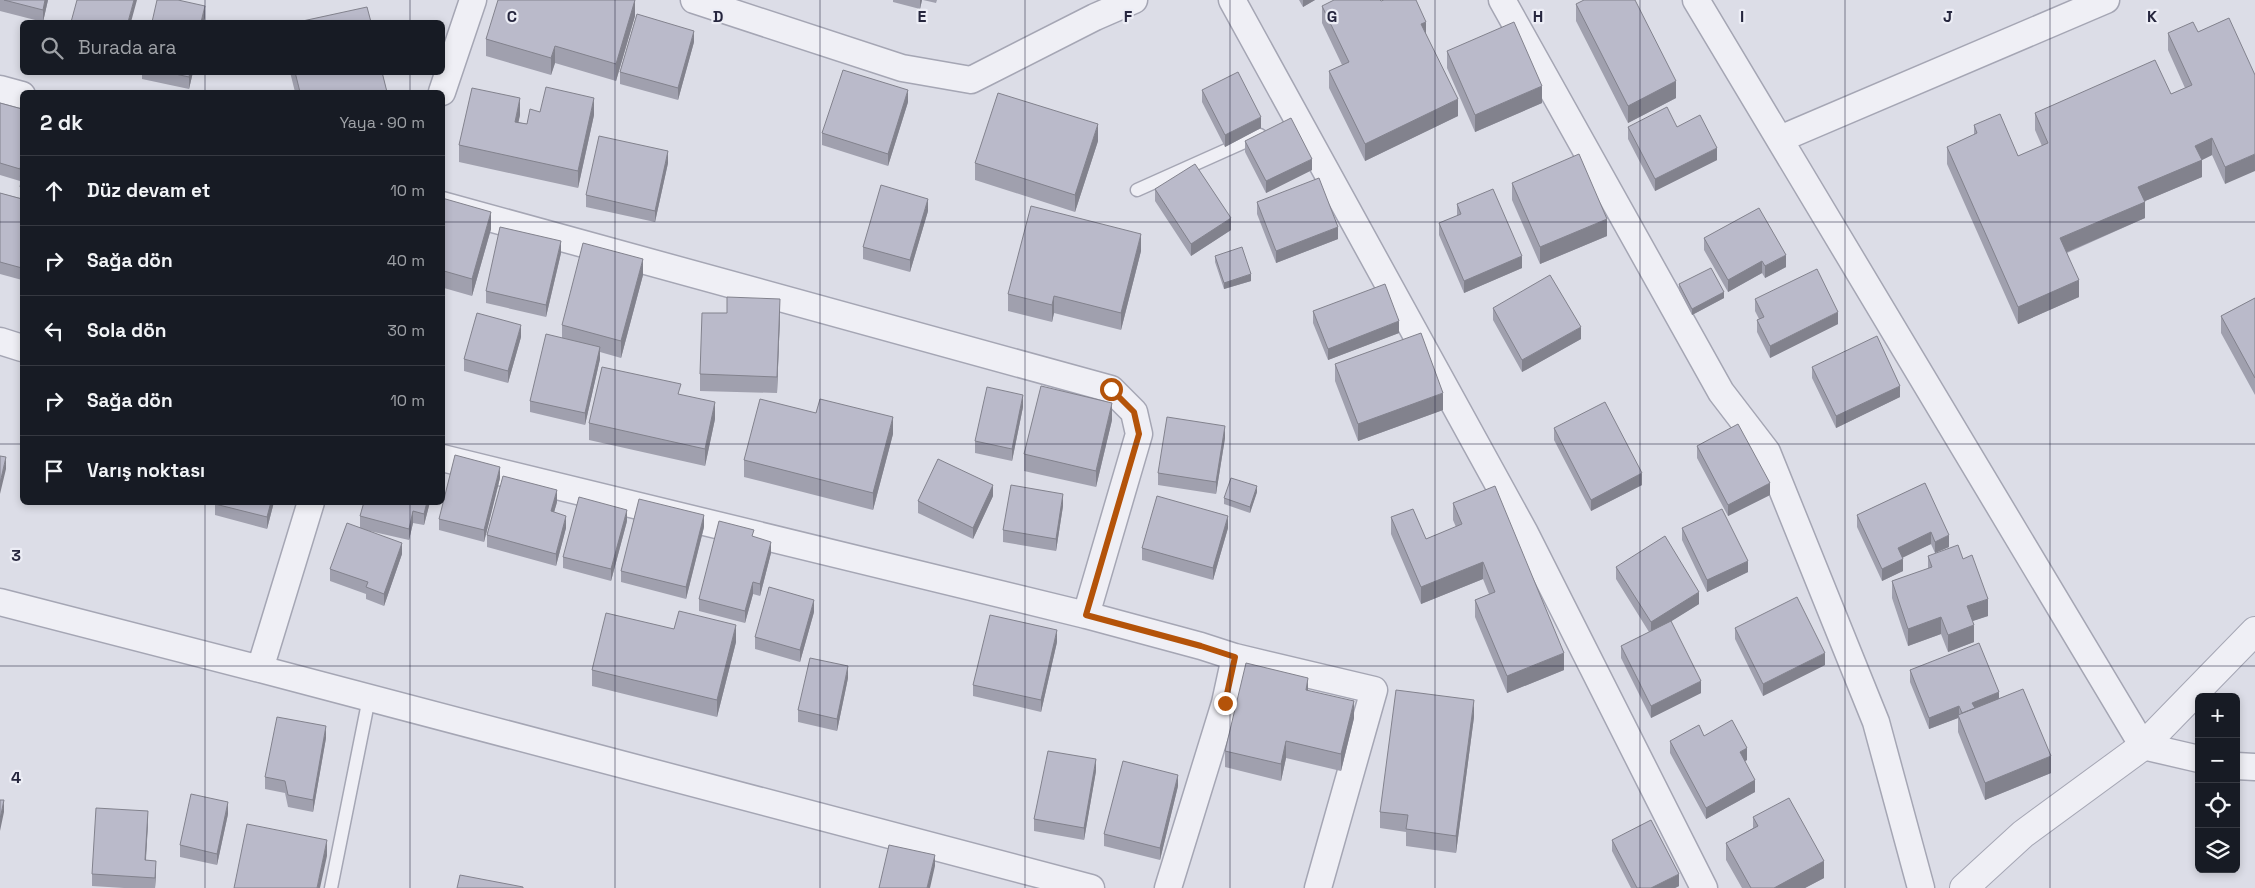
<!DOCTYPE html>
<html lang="tr">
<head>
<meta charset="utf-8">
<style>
	:root { --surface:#171b24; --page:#242831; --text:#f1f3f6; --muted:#9ea1a6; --line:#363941 }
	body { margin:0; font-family:"Space Grotesk",sans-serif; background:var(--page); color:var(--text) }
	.controls { position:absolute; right:15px; bottom:15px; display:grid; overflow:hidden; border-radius:8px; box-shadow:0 2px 8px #0003 }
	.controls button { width:45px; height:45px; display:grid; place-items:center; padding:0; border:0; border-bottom:1px solid var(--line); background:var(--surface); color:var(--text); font:25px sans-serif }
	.stop { position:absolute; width:15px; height:15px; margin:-11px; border:4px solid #b45309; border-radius:50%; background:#fff }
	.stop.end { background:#b45309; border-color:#fff; box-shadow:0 1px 5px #0008 }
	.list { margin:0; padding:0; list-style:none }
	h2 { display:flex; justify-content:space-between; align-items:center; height:65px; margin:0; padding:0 20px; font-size:21px }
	h2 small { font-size:16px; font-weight:400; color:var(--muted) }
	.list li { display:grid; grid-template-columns:32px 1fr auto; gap:15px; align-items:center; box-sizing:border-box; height:70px; padding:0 20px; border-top:1px solid var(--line) }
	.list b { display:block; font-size:19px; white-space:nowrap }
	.list em { font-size:16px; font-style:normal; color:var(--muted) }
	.icon { flex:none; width:28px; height:28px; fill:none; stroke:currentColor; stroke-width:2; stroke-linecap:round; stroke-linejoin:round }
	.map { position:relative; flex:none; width:2255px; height:888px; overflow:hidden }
	.search { position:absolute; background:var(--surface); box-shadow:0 2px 8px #0003; left:20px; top:20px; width:425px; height:55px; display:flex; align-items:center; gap:12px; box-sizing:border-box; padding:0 18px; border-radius:8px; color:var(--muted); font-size:19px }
	.panel { position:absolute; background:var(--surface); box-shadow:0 2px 8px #0003; left:20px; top:90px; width:425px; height:415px; border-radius:8px }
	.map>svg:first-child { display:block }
</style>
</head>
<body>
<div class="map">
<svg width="2255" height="888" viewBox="0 0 2255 888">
	<rect width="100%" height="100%" fill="#dcdde7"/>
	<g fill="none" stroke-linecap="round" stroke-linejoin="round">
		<defs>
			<path id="service" d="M1137,190L1260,135
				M331,888L369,698"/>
			<path id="minor" d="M694,0L902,68L971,80L1095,17L1134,0
				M1232,0L1525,533L1704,888
				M1502,0L1721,392L1767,452L1876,722L1921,888
				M1696,0L2143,746L2199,759
				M0,89L22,95
				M442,92L473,0
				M1780,139L2106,0
				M442,205L1111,389L1134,412L1139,434L1086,615
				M0,341L22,348
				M442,458L1086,615L1201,646L1235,657L1225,703L1168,888
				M0,602L260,669L1091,888
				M1235,657L1374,690L1318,888
				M260,669L311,502
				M2236,766L2255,767"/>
			<path id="tertiary" d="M1964,888L2023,834L2143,746L2255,631"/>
		</defs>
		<use href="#service" stroke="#a5a6b4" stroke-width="15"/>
		<use href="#minor" stroke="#a5a6b4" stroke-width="29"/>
		<use href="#tertiary" stroke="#a5a6b4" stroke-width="30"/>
		<use href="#service" stroke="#efeff5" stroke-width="12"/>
		<use href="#minor" stroke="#efeff5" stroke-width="26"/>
		<use href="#tertiary" stroke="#efeff5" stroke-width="28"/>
	</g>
	<path fill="#a0a0ae" d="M0,0H48L43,22L0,11Z
		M635,0V16L616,81L555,63L551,75L486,56V39Z
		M893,0H922L920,9L893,2Z
		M923,0H937L936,3Z
		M1299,0H1315L1303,7Z
		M1381,1L1426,34L1458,116L1365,161L1329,88V71L1342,65L1322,23V6Z
		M1576,4L1676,98L1628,123L1576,21Z
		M2229,18L2225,184L2212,155L2202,160V177L2145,201V218L2067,253L2079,297L2018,324L1947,164V147L1974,135V125L2018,156L2042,146L2035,130V113L2171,94L2185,88L2168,50V33L2198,32Z
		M694,42L678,100L620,84V72Z
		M1447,51L1542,103L1475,132L1447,68Z
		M142,72H193L189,89L142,79Z
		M290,72H382L387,92H295Z
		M1202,90L1261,128L1225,147L1202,102Z
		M908,102L888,166L822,145V133Z
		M0,103L22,109L20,181L0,175Z
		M540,112L594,115L578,188L459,162V145L520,115L518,122L527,124Z
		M1628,127H1677L1717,160L1655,191L1628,139Z
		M1098,141L1075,212L975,180V163Z
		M1245,141L1312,170L1266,193L1245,152Z
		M668,163L655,222L586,207V195Z
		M22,176V280L0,274V193L20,198V187Z
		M1512,183L1607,236L1540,264L1512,200Z
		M1155,189L1231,230L1191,256L1155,201Z
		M442,198L491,229L472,296L444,288L442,293Z
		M1257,202L1338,239L1276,263L1257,214Z
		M1457,204L1522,268L1464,293L1439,235V223L1457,216Z
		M928,211L910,272L863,259V247Z
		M1704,238L1786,267L1765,278L1762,273L1728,292L1704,250Z
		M1141,251L1121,330L1054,313L1052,322L1008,311V294Z
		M561,253L546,317L486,303V291Z
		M1215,256L1251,281L1224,289L1215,262Z
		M643,275L621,358L600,352V359L585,425L530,412V401L562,338V325Z
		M1679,284L1724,298L1692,315L1679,290Z
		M2255,298V395L2221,333V316Z
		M1755,299L1838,324L1770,358L1757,332V320L1759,319L1755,311Z
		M1493,308L1581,339L1522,372L1493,320Z
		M1313,311L1399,333L1328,360L1313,323Z
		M727,313L780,316L777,393L700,391V374Z
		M521,337L508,383L464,371V359Z
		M1335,364L1443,410L1358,441L1335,381Z
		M1812,367L1900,397L1836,428L1812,378Z
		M681,395L715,419L705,466L589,440V423Z
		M1023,407L1012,461L975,453V441Z
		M1112,420L1096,487L1024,471V454Z
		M1554,428L1642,485L1591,511L1554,440Z
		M893,434L873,510L744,477V460Z
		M1225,438L1216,494L1158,485V473Z
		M1697,446L1770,495L1728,516L1697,458Z
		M500,478L484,542L439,530V519Z
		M1925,483L1949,547L1935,553L1931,544L1902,557L1903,571L1882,581L1857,527V515Z
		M1257,492L1250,513L1224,504V498Z
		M993,496L973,539L918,513V501Z
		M274,502L267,529L215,515V504Z
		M364,502H430L424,525L413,523L409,540L365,530L402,554L384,606L366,599V594L330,581V569L360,528V516Z
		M557,502L554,512L566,528L556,566L487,547V535Z
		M1453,503L1564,670L1507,693L1475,617V600L1489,594L1483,579L1421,604L1391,534V517L1426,539L1456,527L1453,520Z
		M1063,506L1056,551L1003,542V530Z
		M627,521L611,581L563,568V557Z
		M704,527L686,599L621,582V571Z
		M1228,528L1213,580L1142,560V548Z
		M1682,528L1748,572L1707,592L1682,540Z
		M754,537L771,553L760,596L753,594L745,623L699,611V599Z
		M1928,556L1963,559L1988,616L1972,621L1974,642L1948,652L1941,634L1908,646L1892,598V581L1928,569Z
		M1616,567L1699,604L1671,621L1701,693L1651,718L1621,658V646L1649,632L1616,579Z
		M814,612L800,662L755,649V637Z
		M1735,628L1825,665L1763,696L1735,639Z
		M674,629L736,642L717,717L592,686V670Z
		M1057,642L1041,712L973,696V685Z
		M1910,670L1999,698L2051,773L1985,800L1958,732V718L1929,729L1910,682Z
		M848,678L837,731L798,722V710Z
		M1474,717L1456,853L1406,846V832L1380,828V812Z
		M1354,718L1341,771L1286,758L1281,781L1225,767V751Z
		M1704,736L1747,760L1745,761L1755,792L1706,819L1670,753V741Z
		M326,738L313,812L288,807L285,793L265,789V777Z
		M1096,771L1084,840L1034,831V819Z
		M1178,786L1160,860L1104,846V834Z
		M228,814L217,865L180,857V845Z
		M1753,817L1824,878L1805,888H1742L1726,860V843L1753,828Z
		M148,823L146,860L156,873L155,888H124L92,886V874Z
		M1612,840L1679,886L1675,888H1631L1612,851Z"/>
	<path fill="#82828d" d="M45,0H48L43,22V10Z
		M134,0H137L131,22H128Z
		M635,0V16L616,81V64Z
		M920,0H922L920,9Z
		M1303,0H1315L1303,7Z
		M205,6V18L204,22H201Z
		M1426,22V38L1421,24Z
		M694,31V42L678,100V88Z
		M555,46V63L551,75V58Z
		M190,72H193L189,89V77Z
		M1676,81V98L1628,123V106Z
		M1542,86V103L1475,132V115Z
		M908,90V102L888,166V154Z
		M520,98V115L515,139V122Z
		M594,98V115L578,188V171Z
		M1458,99V116L1365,161V144Z
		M1261,117V128L1225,147V135Z
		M1098,124V141L1075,212V195Z
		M2212,138V155L2202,160V177L2138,204V187L2195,146Z
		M1717,148V160L1655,191V179Z
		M668,151V163L655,222V211Z
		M2255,154V171L2225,184V167Z
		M1312,159V170L1266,193V181Z
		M22,160V171L20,181V169Z
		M928,199V211L910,272V260Z
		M2145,202V218L2060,255V238Z
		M491,212V229L472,296V279Z
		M1231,218V230L1191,256V244Z
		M1607,219V236L1540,264V247Z
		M1338,227V239L1276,263V251Z
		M1141,234V251L1121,330V313Z
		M561,241V253L546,317V305Z
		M1786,255V267L1765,278V266Z
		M1522,256V268L1464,293V281Z
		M643,259V275L621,358V341Z
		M1762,261V273L1728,292V280Z
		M444,271V288L442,293V276Z
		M1251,274V281L1224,289V283Z
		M2079,280V297L2018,324V307Z
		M1724,292V298L1692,315V309Z
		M1054,296V313L1052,322V305Z
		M780,299V316L777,393V377Z
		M1838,312V324L1770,358V346Z
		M1399,321V333L1328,360V349Z
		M521,325V337L508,383V371Z
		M1581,327V339L1522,372V360Z
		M600,347V359L585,425V413Z
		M1900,386V397L1836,428V416Z
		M1443,393V410L1358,441V424Z
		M1023,395V407L1012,461V449Z
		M715,402V419L705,466V449Z
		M1112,403V420L1096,487V471Z
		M893,417V434L873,510V493Z
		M1225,426V438L1216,494V482Z
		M6,457V469L0,494V483Z
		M500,467V478L484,542V530Z
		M1642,473V485L1591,511V500Z
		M1770,483V495L1728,516V505Z
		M993,485V496L973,539V528Z
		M1257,486V492L1250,513V507Z
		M557,490V502L551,523V511Z
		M1063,494V506L1056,551V539Z
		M271,502H274L267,529V517Z
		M427,502H430L424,525V514Z
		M627,510V521L611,581V569Z
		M413,511V523L409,540V529Z
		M704,515V527L686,599V587Z
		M566,516V528L556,566V554Z
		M1228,516V528L1213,580V568Z
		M1931,532V544L1898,560V548Z
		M1949,535V547L1935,553V542Z
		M771,542V553L760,596V584Z
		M402,543V554L384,606V594Z
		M1903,559V571L1882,581V569Z
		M1748,561V572L1707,592V580Z
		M1483,562V579L1421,604V587Z
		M753,582V594L745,623V611Z
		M1699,592V604L1651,634V622Z
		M1988,599V616L1967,623V606Z
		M814,600V612L800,662V650Z
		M1941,617V634L1908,646V629Z
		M736,625V642L717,717V700Z
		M1974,625V642L1948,652V635Z
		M1057,630V642L1041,712V700Z
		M1564,653V670L1507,693V676Z
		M1825,653V665L1763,696V684Z
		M848,666V678L837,731V719Z
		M1308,678V695L1306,690Z
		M1701,681V693L1651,718V706Z
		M1999,692V704L1962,726L1972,703Z
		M1474,700V717L1456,853V836Z
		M1354,701V718L1341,771V754Z
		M1959,706V718L1958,715V718L1929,729V718Z
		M326,726V738L313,812V800Z
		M1286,741V758L1281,781V764Z
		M1747,748V760L1740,764V752Z
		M2051,756V773L1985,800V783Z
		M1096,759V771L1084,840V828Z
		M1178,775V786L1160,860V848Z
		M1755,780V792L1706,819V808Z
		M4,800V812L0,831V819Z
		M228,802V814L217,865V854Z
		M148,811V823L145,872V860Z
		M327,840V856L320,888H317Z
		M935,855V866L930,888H927Z
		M156,861V873L155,888V878Z
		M1824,861V878L1805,888H1774Z
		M1679,874V886L1675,888H1651Z"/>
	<path fill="#babaca" stroke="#82828d" d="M4,0H45L43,10Z
		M77,0H134L128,22H71Z
		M157,0H178L205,6L201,22H152Z
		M498,0H635L616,64L555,46L551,58L486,39Z
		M1334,0H1380L1381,1L1384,0H1416L1426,22L1421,24L1458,99L1365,144L1329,71L1349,62L1322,6Z
		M1584,0H1635L1676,81L1628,106L1576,4Z
		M367,7L371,22H298Z
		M637,14L694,31L678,88L620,72Z
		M2229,18L2255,75V154L2225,167L2212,138L2195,146L2202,160L2138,187L2145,202L2060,238L2079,280L2018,307L1947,147L1977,133L1974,125L2000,114L2018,156L2048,143L2035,113L2155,60L2171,94L2192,85L2168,33L2193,22L2198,32Z
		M1514,22L1542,86L1475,115L1447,51Z
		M843,70L908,90L888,154L822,133Z
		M166,72H190L189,77Z
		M295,72H382L387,92H300Z
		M1238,72L1261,117L1225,135L1202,90Z
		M546,87L594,98L578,171L459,145L472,88L520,98L515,122L527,124L530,109L540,112Z
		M998,93L1098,124L1075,195L975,163Z
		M0,103L22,109V160L20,169L0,163Z
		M1667,107L1677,127L1700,115L1717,148L1655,179L1628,127Z
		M1291,118L1312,159L1266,181L1245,141Z
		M599,136L668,151L655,211L586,195Z
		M1579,154L1607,219L1540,247L1512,183Z
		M1195,164L1231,218L1191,244L1155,189Z
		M22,176V187H20Z
		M1319,178L1338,227L1276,251L1257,202Z
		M881,185L928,199L910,260L863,247Z
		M1493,189L1522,256L1464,281L1439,223L1461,214L1457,204Z
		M0,193L22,199V268L0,262Z
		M442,198L491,212L472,279L444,271L442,276Z
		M1031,206L1141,234L1121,313L1054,296L1052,305L1008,294Z
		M1759,208L1786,255L1765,266L1762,261L1728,280L1704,238Z
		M500,227L561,241L546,305L486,291Z
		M583,243L643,259L621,341L562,325Z
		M1242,247L1251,274L1224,283L1215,256Z
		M1711,268L1724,292L1692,309L1679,284Z
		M1817,269L1838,312L1770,346L1757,320L1764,317L1755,299Z
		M1550,275L1581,327L1522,360L1493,308Z
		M1385,284L1399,321L1328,349L1313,311Z
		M727,297L780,299L777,377L700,374L702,313H727Z
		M2255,298V378L2221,316Z
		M477,313L521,325L508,371L464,359Z
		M1421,333L1443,393L1358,424L1335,364Z
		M546,334L600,347L585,413L530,401Z
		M1877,336L1900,386L1836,416L1812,367Z
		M602,367L681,384L678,394L715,402L705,449L589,423Z
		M1041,386L1112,403L1096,471L1024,454Z
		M987,387L1023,395L1012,449L975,441Z
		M760,399L816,413L820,399L893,417L873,493L744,460Z
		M1605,402L1642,473L1591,500L1554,428Z
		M1167,417L1225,426L1216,482L1158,473Z
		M1738,424L1770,483L1728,505L1697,446Z
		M455,455L500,467L484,530L439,519Z
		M0,456L6,457L0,483Z
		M938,459L993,485L973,528L918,501Z
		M503,476L557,490L551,511L566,516L556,554L487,535Z
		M1231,478L1257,486L1250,507L1224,498Z
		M1925,483L1949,535L1935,542L1931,532L1898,548L1903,559L1882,569L1857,515Z
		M1011,485L1063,494L1056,539L1003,530Z
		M1495,486L1564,653L1507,676L1475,600L1495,592L1483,562L1421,587L1391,517L1413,509L1426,539L1462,524L1453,503Z
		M1157,496L1228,516L1213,568L1142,548Z
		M579,497L627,510L611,569L563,557Z
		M639,499L704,515L686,587L621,571Z
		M215,502H271L267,517L215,504Z
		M364,502H427L424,514L413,511L409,529L360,516Z
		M1722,509L1748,561L1707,580L1682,528Z
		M719,521L754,530L752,536L771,542L760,584L753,582L745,611L699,599Z
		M347,523L402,543L384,594L366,587L368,582L330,569Z
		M1665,536L1699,592L1651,622L1616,567Z
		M1958,545L1963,559L1972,555L1988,599L1967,606L1974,625L1948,635L1941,617L1908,629L1892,581L1932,567L1928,556Z
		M769,587L814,600L800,650L755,637Z
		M1797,597L1825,653L1763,684L1735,628Z
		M679,611L736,625L717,700L592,670L606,613L674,629Z
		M990,615L1057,630L1041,700L973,685Z
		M1671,621L1701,681L1651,706L1621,646Z
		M1979,643L1999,692L1972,703L1975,708L1962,713L1959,706L1929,718L1910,670Z
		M810,658L848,666L837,719L798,710Z
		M1246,663L1308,678L1306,690L1354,701L1341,754L1286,741L1281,764L1225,751Z
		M2023,689L2051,756L1985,783L1958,715Z
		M1396,690L1474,700L1456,836L1406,829L1408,815L1380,812Z
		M277,717L326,726L313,800L288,795L285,781L265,777Z
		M1732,720L1747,748L1740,752L1755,780L1706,808L1670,741L1699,725L1704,736Z
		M1048,751L1096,759L1084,828L1034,819Z
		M1123,761L1178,775L1160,848L1104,834Z
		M191,794L228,802L217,854L180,845Z
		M1789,798L1824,861L1774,888H1751L1726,843L1758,826L1753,817Z
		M0,800H4L0,819Z
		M96,808L148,811L145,860L156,861L155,878L92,874Z
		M1651,820L1679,874L1651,888H1637L1612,840Z
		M247,824L327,840L317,888H234Z
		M889,845L935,855L927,888H879Z
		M460,875L523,887V888H457Z"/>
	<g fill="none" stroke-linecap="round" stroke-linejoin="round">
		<path stroke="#b45309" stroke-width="6" d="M1111,389L1134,412L1139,434L1086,615L1201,646L1235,657L1225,703"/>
	</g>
	<path fill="none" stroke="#26263e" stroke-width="1" stroke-opacity="0.55" d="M205,0V22M410,0V22M615,0V888M820,0V888M1025,0V888M1230,0V888M1435,0V888M1640,0V888M1845,0V888M2050,0V888M205,72V92M410,72V92M0,222H22M442,222H2255M0,444H22M442,444H2255M205,502V888M410,502V888M0,666H2255"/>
	<g font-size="16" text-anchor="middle" font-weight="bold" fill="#26263e" stroke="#ecedf5" stroke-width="4.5" stroke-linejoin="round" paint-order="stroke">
		<text x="512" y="22">C</text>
		<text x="718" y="22">D</text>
		<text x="922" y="22">E</text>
		<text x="1128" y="22">F</text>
		<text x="1332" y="22">G</text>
		<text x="1538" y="22">H</text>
		<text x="1742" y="22">I</text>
		<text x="1948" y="22">J</text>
		<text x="2152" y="22">K</text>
		<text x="16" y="561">3</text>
		<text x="16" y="783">4</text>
	</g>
</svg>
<div class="controls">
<button>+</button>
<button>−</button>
<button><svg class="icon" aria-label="locate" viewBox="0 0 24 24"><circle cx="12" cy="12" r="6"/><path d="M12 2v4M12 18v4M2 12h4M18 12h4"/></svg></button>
<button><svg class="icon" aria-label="layers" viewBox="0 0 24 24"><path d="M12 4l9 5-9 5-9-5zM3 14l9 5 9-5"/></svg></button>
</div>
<div class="stop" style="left:1111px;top:389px"></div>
<div class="stop end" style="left:1225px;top:703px"></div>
<div class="search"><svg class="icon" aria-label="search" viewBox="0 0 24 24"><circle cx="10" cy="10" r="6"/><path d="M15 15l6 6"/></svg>Burada ara</div>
<section class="panel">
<h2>2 dk<small>Yaya · 90 m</small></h2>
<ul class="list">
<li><svg class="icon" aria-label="ahead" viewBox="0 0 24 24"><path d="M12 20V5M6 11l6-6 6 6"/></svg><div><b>Düz devam et</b></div><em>10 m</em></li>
<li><svg class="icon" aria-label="right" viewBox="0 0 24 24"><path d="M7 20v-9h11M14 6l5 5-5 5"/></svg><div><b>Sağa dön</b></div><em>40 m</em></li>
<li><svg class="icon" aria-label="left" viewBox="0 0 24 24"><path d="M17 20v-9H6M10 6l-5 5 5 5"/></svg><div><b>Sola dön</b></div><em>30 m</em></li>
<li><svg class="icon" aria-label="right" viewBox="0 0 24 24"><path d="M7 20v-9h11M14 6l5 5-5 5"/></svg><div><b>Sağa dön</b></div><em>10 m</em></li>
<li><svg class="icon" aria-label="arrive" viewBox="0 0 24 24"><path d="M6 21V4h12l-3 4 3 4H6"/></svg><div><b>Varış noktası</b></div></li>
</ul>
</section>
</div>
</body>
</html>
